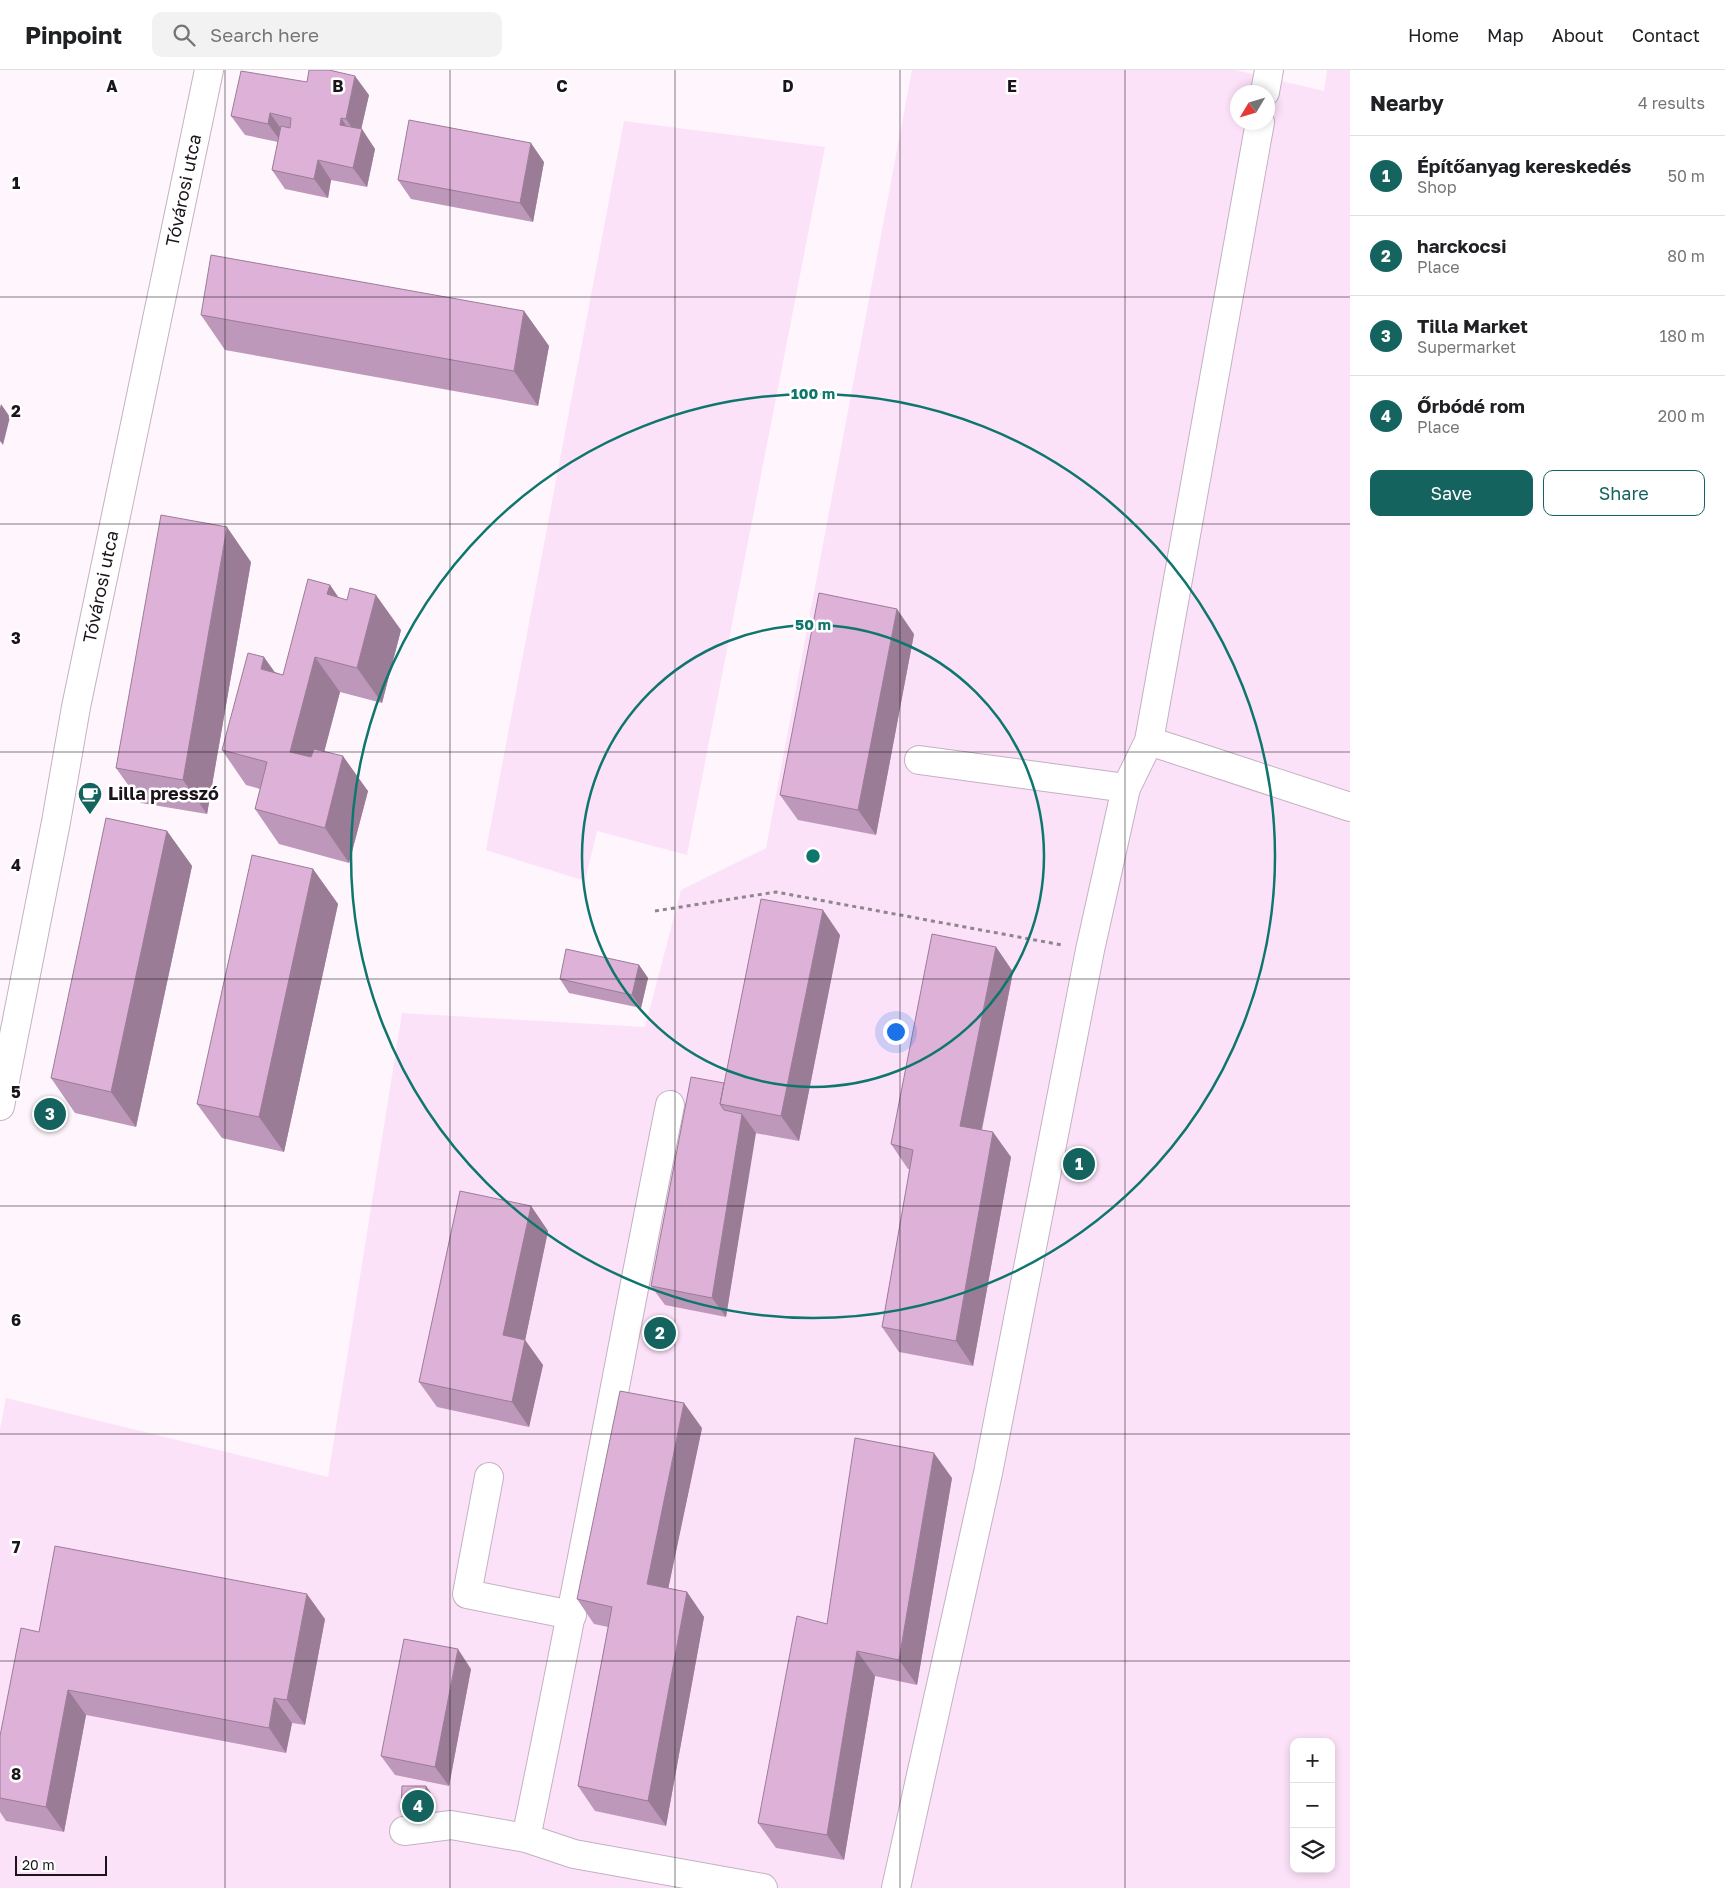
<!DOCTYPE html>
<html lang="en">
<head>
<meta charset="utf-8">
<style>
	:root { --surface:#fff; --page:#f2f2f2; --text:#202124; --muted:#757577; --line:#e0e0e0; --accent:#14635e }
	body { margin:0; font-family:"Golos Text",sans-serif; background:var(--page); color:var(--text) }
	.controls { position:absolute; right:15px; bottom:15px; display:grid; overflow:hidden; border-radius:10px; box-shadow:0 2px 8px #0003 }
	.controls button { width:45px; height:45px; display:grid; place-items:center; padding:0; border:0; border-bottom:1px solid var(--line); background:var(--surface); color:var(--text); font:25px sans-serif }
	.compass { position:absolute; left:1230px; top:15px; width:45px; height:45px; border-radius:50%; background:var(--surface); box-shadow:0 2px 8px #0003; rotate:232deg }
	.scale { position:absolute; left:15px; bottom:12px; width:92px; box-sizing:border-box; padding-left:5px; border:2px solid #1b151b; border-top:0; font-size:14px; line-height:18px; white-space:nowrap; color:#1b151b; -webkit-text-stroke:4px #fff; paint-order:stroke }
	.you { position:absolute; left:895px; top:961px; width:18px; height:18px; margin:-12px; border:4px solid #fff; border-radius:50%; background:#1a73e8; box-shadow:0 0 0 8px #1a73e833 }
	.badge { display:grid; place-items:center; width:32px; height:32px; border-radius:50%; background:var(--accent); color:#fff; font-size:16px; font-weight:700 }
	.pin { position:absolute; translate:-50% -50%; border:2px solid #fff; box-shadow:0 1px 5px #0006 }
	.list { margin:0; padding:0; list-style:none }
	h2 { display:flex; justify-content:space-between; align-items:center; height:65px; margin:0; padding:0 20px; font-size:21px }
	h2 small { font-size:16px; font-weight:400; color:var(--muted) }
	.list li { display:grid; grid-template-columns:32px 1fr auto; gap:15px; align-items:center; box-sizing:border-box; height:80px; padding:0 20px; border-top:1px solid var(--line) }
	.list b { display:block; font-size:19px; white-space:nowrap }
	.list p { margin:0; font-size:16px; white-space:nowrap; color:var(--muted) }
	.list em { font-size:16px; font-style:normal; color:var(--muted) }
	.actions { display:flex; gap:10px; padding:15px 20px }
	.actions a { flex:1; padding:11px 0; border:1px solid var(--accent); border-radius:10px; text-align:center; font-size:18px; color:var(--accent) }
	.actions .main { background:var(--accent); color:#fff }
	.icon { flex:none; width:28px; height:28px; fill:none; stroke:currentColor; stroke-width:2; stroke-linecap:round; stroke-linejoin:round }
	.map { position:relative; flex:none; width:1350px; height:1818px; overflow:hidden }
	header { display:flex; align-items:center; gap:30px; box-sizing:border-box; height:70px; padding:0 25px; background:var(--surface); border-bottom:1px solid var(--line) }
	header strong { font-size:24px }
	nav { display:flex; gap:28px; margin-inline-start:auto; font-size:18px }
	.search { width:350px; height:45px; background:var(--page); display:flex; align-items:center; gap:12px; box-sizing:border-box; padding:0 18px; border-radius:10px; color:var(--muted); font-size:19px }
	main { display:flex }
	aside { flex:1; background:var(--surface) }
	.map>svg:first-child { display:block }
</style>
</head>
<body>
<header>
<strong>Pinpoint</strong>
<div class="search"><svg class="icon" aria-label="search" viewBox="0 0 24 24"><circle cx="10" cy="10" r="6"/><path d="M15 15l6 6"/></svg>Search here</div>
<nav><a>Home</a><a>Map</a><a>About</a><a>Contact</a></nav>
</header>
<main>
<div class="map">
<svg width="1350" height="1818" viewBox="0 0 1350 1818">
	<rect width="100%" height="100%" fill="#fef6fc"/>
	<path fill="#fce2f9" fill-rule="evenodd" d="M912,0H1235L1324,21L1327,0H1350V1818H0V1359L6,1328L328,1407L402,943L645,957L681,820L766,778ZM1238,22H1268V52H1238ZM1294,1672H1331V1799H1294Z
		M624,51L825,77L687,785L597,761L585,811L486,780Z"/>
	<g fill="none" stroke-linecap="round" stroke-linejoin="round">
		<defs>
			<g id="minor">
				<path d="M1265,22L1269,0"/>
				<path d="M1149,671L1350,737"/>
				<path d="M919,690L1126,718"/>
				<path id="s1" d="M0,1036L56,752L76,637L209,0"/>
				<path d="M489,1407L467,1524L572,1545"/>
				<path d="M404,1761L451,1755L526,1768L574,1784L763,1818"/>
				<path d="M526,1768C577,1524 621,1279 670,1035"/>
				<path d="M896,1818L988,1403L1090,880L1126,718L1149,671L1260,52"/>
			</g>
		</defs>
		<use href="#minor" stroke="#c4b1c2" stroke-width="30"/>
		<path stroke="#8d868c" stroke-width="3" stroke-dasharray="4 4" stroke-linecap="butt" d="M655,841L776,822L1062,875"/>
		<use href="#minor" stroke="#fff" stroke-width="28"/>
	</g>
	<path fill="#be98ba" d="M369,25L361,59L375,79L367,117L331,110L328,128L285,119L272,100L278,72L245,65L231,46Z
		M544,92L533,152L411,129L398,110Z
		M524,241L549,276L538,336L225,280L201,245Z
		M251,492L207,744L141,733L116,698Z
		M330,515L338,527L401,560L382,633L340,622L324,681L368,721L349,793L279,774L255,739L260,719L246,715L222,680L275,602L283,605Z
		M914,564L876,765L798,750L780,725Z
		M167,761L192,796L136,1057L75,1043L51,1008Z
		M313,799L338,834L284,1082L222,1068L197,1034Z
		M840,865L799,1071L755,1063L726,1247L665,1235L651,1216L724,1013Z
		M996,877L1013,902L982,1060L1011,1087L973,1296L899,1282L882,1257L910,1099H908L891,1074Z
		M639,895L648,908L641,938L569,923L560,909Z
		M531,1136L548,1161L525,1270L543,1295L529,1357L437,1337L419,1312Z
		M702,1358L668,1518L687,1522L704,1547L666,1756L595,1741L578,1716L608,1557L594,1554L577,1529Z
		M952,1408L917,1615L875,1606L844,1790L776,1778L758,1753L827,1554Z
		M325,1549L305,1655L292,1653L286,1683L86,1645L64,1762L6,1751L0,1742V1666L39,1562Z
		M471,1599L449,1716L395,1705L381,1686Z
		M431,1723L430,1750L406,1749L401,1742Z"/>
	<path fill="#9b7c97" d="M355,6L369,25L359,69L346,49Z
		M270,43L284,63L282,73L268,54Z
		M341,48L355,68L340,55Z
		M362,59L375,79L367,117L353,98Z
		M531,73L544,92L533,152L520,133Z
		M318,90L331,110L328,128L314,109Z
		M524,241L549,276L538,336L514,301Z
		M1,334L10,347L3,375L0,371V338Z
		M227,457L251,492L207,744L183,710Z
		M330,515L354,550L327,524Z
		M376,525L401,560L382,633L357,598Z
		M897,539L914,564L876,765L858,740Z
		M264,587L289,622L261,599Z
		M315,587L340,622L315,717L290,682Z
		M343,686L368,721L349,793L325,758Z
		M167,761L192,796L136,1057L111,1022Z
		M313,799L338,834L284,1082L259,1047Z
		M823,840L840,865L799,1071L781,1046Z
		M996,877L1013,902L977,1082L960,1056Z
		M639,895L648,908L641,938L632,925Z
		M742,1044L756,1063L726,1247L712,1228Z
		M993,1062L1011,1087L973,1296L956,1271Z
		M531,1136L548,1161L521,1290L503,1265Z
		M525,1270L543,1295L529,1357L512,1332Z
		M684,1333L702,1358L664,1539L647,1514Z
		M934,1383L952,1408L917,1615L899,1590Z
		M687,1522L704,1547L666,1756L648,1731Z
		M307,1524L325,1549L305,1655L287,1630Z
		M458,1579L471,1599L449,1716L435,1697Z
		M857,1581L875,1606L844,1790L827,1765Z
		M68,1620L86,1645L64,1762L46,1737Z
		M274,1628L292,1653L286,1683L269,1658Z
		M426,1716L431,1723L430,1750L425,1743Z"/>
	<path fill="#ddb1d8" stroke="#9b7c97" d="M309,0H329L355,6L346,49L341,48L340,55L362,59L353,98L318,90L314,109L272,100L281,56L290,58L291,48L270,43L268,54L231,46L241,1L307,12Z
		M409,50L531,73L520,133L398,110Z
		M211,185L524,241L514,301L201,245Z
		M161,445L227,457L183,710L116,698Z
		M308,509L330,515L327,524L347,530L350,518L376,525L357,598L315,587L290,682L311,687L314,679L343,686L325,758L255,739L267,692L222,680L248,583L264,587L261,599L283,605Z
		M819,523L897,539L858,740L780,725Z
		M106,748L167,761L111,1022L51,1008Z
		M252,785L313,799L259,1047L197,1034Z
		M761,829L823,840L781,1046L720,1034Z
		M932,864L996,877L960,1056L993,1062L956,1271L882,1257L913,1080L891,1074Z
		M566,879L639,895L632,925L560,909Z
		M691,1007L724,1013L720,1034L724,1040L742,1044L712,1228L651,1216Z
		M460,1121L531,1136L503,1265L525,1270L512,1332L419,1312Z
		M620,1321L684,1333L647,1514L687,1522L648,1731L578,1716L612,1537L577,1529Z
		M855,1368L934,1383L899,1590L857,1581L827,1765L758,1753L797,1546L827,1554Z
		M55,1476L307,1524L287,1630L274,1628L269,1658L68,1620L46,1737L0,1728V1666L21,1558L39,1562Z
		M404,1569L458,1579L435,1697L381,1686Z
		M402,1716H426L425,1743L401,1742Z"/>
	<path fill="none" stroke="#1b151b" stroke-width="1" stroke-opacity="0.55" d="M225,0V1818M450,0V1818M675,0V1818M900,0V1818M1125,0V1818M0,227H1350M0,454H1350M0,682H1350M0,909H1350M0,1136H1350M0,1364H1350M0,1591H1350"/>
	<g fill="none" stroke="#0f766e" stroke-width="2.5">
		<circle cx="813" cy="786" r="231"/>
		<circle cx="813" cy="786" r="462"/>
	</g>
	<defs>
		<symbol id="cafe-pin" viewBox="-11 -11 22 30"><path d="M0 17L-7.5 6A9.5 9.5 0 1 1 7.5 6Z" fill="#14635e" stroke="#fff"/><path d="M-5.5-4.5H6V0H3Q3 3.5 0 3.5H-2.5Q-5.5 3.5-5.5 0ZM3-3.2v2h1.7v-2ZM-6 4.5H4V6H-6Z" fill="#fff"/></symbol>
	</defs>
	<g fill-rule="evenodd">
		<use href="#cafe-pin" x="76" y="710" width="28" height="38"/>
	</g>
	<g text-anchor="middle" stroke-width="5" stroke-linejoin="round" paint-order="stroke">
		<g font-size="18" fill="#1b151b" stroke="#fff">
			<text dy="6" stroke="none"><textPath href="#s1" startOffset="934">Tóvárosi utca</textPath></text>
			<text dy="6" stroke="none"><textPath href="#s1" startOffset="529">Tóvárosi utca</textPath></text>
		</g>
		<g font-size="18" font-weight="bold" fill="#1b151b" stroke="#fff" text-anchor="start">
			<text x="108" y="730">Lilla presszó</text>
		</g>
	</g>
	<g font-size="16" text-anchor="middle" font-weight="bold" fill="#1b151b" stroke="#fff" stroke-width="5" stroke-linejoin="round" paint-order="stroke">
		<text x="112" y="22">A</text>
		<text x="338" y="22">B</text>
		<text x="562" y="22">C</text>
		<text x="788" y="22">D</text>
		<text x="1012" y="22">E</text>
		<text x="16" y="119">1</text>
		<text x="16" y="347">2</text>
		<text x="16" y="574">3</text>
		<text x="16" y="801">4</text>
		<text x="16" y="1028">5</text>
		<text x="16" y="1256">6</text>
		<text x="16" y="1483">7</text>
		<text x="16" y="1710">8</text>
	</g>
	<circle cx="813" cy="786" r="8" fill="#0f766e" stroke="#fff" stroke-width="2.5"/>
	<g font-size="15" text-anchor="middle" font-weight="bold" fill="#0f766e" stroke="#fff" stroke-width="5" stroke-linejoin="round" paint-order="stroke">
		<text x="813" y="329">100 m</text>
		<text x="813" y="560">50 m</text>
	</g>
</svg>
<div class="controls">
<button>+</button>
<button>−</button>
<button><svg class="icon" aria-label="layers" viewBox="0 0 24 24"><path d="M12 4l9 5-9 5-9-5zM3 14l9 5 9-5"/></svg></button>
</div>
<svg class="compass" viewBox="-18 -18 36 36"><path d="M0-13l5 13h-10z" fill="#e53935"/><path d="M0 13l5-13h-10z" fill="#757577"/></svg>
<div class="scale">20 m</div>
<div class="you"></div>
<div class="pin badge" style="left:1079px;top:1094px">1</div>
<div class="pin badge" style="left:660px;top:1263px">2</div>
<div class="pin badge" style="left:50px;top:1044px">3</div>
<div class="pin badge" style="left:418px;top:1736px">4</div>
</div>
<aside>
<h2>Nearby<small>4 results</small></h2>
<ul class="list">
<li><span class="badge">1</span><div><b>Építőanyag kereskedés</b><p>Shop</p></div><em>50 m</em></li>
<li><span class="badge">2</span><div><b>harckocsi</b><p>Place</p></div><em>80 m</em></li>
<li><span class="badge">3</span><div><b>Tilla Market</b><p>Supermarket</p></div><em>180 m</em></li>
<li><span class="badge">4</span><div><b>Őrbódé rom</b><p>Place</p></div><em>200 m</em></li>
</ul>
<div class="actions"><a class="main">Save</a><a>Share</a></div>
</aside>
</main>
</body>
</html>
